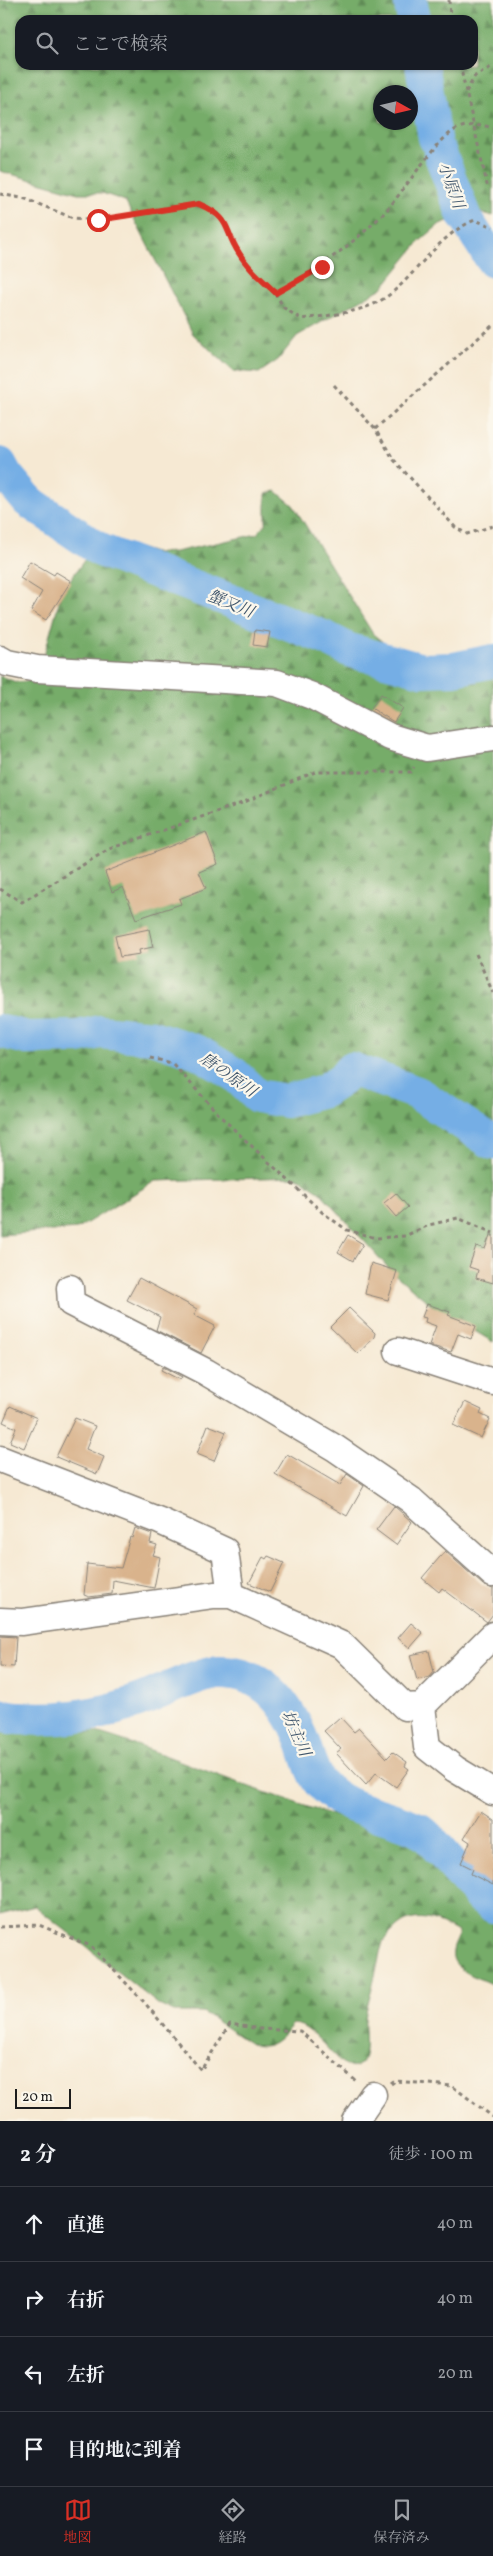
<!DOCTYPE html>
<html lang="ja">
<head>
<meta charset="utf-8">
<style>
	:root { --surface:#171b24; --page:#242831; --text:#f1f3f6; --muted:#9ea1a6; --line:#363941; --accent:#d93025 }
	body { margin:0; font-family:Vollkorn,"Noto Serif JP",serif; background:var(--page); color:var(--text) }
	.compass { position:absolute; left:373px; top:85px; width:45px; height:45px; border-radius:50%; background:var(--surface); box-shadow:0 1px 4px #0004; rotate:98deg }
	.scale { position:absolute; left:15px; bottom:12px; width:56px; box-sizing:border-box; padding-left:5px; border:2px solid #1c1c1c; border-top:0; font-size:14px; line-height:18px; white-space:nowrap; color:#1c1c1c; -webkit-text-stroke:4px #fbf7ec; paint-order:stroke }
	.stop { position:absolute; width:15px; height:15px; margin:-11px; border:4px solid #d93025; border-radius:50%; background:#fff }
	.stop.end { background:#d93025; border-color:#fff; box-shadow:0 1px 5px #0008 }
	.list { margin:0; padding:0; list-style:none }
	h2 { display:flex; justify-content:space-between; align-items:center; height:65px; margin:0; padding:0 20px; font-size:21px }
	h2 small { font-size:16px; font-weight:400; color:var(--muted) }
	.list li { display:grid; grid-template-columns:32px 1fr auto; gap:15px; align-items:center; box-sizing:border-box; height:75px; padding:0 20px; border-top:1px solid var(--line) }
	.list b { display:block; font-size:19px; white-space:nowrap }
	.list em { font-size:16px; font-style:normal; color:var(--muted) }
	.icon { flex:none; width:28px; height:28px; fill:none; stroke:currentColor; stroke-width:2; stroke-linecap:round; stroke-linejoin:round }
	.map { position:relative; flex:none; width:493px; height:2121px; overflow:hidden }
	.search { position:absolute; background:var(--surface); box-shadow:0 1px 4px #0004; left:15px; right:15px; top:15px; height:55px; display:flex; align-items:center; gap:12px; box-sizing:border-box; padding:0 18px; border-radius:15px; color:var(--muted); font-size:19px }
	.sheet { height:365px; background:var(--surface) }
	nav { display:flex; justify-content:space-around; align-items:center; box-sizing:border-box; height:70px; border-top:1px solid var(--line); background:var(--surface); font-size:14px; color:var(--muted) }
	nav a { display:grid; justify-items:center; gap:2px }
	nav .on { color:var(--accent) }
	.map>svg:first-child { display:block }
</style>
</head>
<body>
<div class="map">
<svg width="493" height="2121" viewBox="0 0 493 2121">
	<defs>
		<pattern id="forest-firs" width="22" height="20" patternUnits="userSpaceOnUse" patternTransform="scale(1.25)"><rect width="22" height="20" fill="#76ac69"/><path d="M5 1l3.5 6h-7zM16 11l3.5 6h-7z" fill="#608b56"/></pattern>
	</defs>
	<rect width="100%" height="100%" fill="#fbf7ec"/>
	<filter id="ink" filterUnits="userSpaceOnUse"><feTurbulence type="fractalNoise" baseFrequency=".02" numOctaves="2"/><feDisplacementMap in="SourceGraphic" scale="10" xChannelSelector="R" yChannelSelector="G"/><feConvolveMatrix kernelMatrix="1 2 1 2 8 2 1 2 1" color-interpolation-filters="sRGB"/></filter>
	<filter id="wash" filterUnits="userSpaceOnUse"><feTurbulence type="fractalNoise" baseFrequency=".0096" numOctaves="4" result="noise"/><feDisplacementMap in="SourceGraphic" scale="20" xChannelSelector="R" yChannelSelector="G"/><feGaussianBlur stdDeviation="1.12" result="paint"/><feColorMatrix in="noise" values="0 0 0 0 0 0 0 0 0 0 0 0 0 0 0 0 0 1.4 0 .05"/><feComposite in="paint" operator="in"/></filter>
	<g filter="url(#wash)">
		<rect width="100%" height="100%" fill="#f6e9d3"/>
		<path fill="url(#forest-firs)" stroke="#496442" fill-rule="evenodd" d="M0,0H493V216L474,211L440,224L420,241L382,288L297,336L278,360L259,373L233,371L193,334L125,201L102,193H78L0,171ZM20,20H473V65H20ZM410,92V122H380V92Z
			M276,491L293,505L373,634L407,662L421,665L493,648V1342L434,1307L392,1272L319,1191L297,1177L155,1181L77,1229L0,1235V676L16,682L37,680L62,591L98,541L111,539L155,553L175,552L257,534L266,523V494Z
			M0,1713C84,1719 171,1759 250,1787C330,1816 412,1839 493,1864V1985C480,1978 449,1970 453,1951C454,1943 459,1940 458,1932C437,1919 411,1910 393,1931C390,1934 385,1938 383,1942C379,1954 377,1968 374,1980C371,1993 366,2007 365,2020C364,2033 370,2060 356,2067C340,2074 316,2024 293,2024C280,2038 271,2051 251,2044L203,2012H174L159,2005L35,1906L0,1915Z"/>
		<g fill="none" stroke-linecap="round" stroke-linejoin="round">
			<path stroke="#75aee5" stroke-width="34" d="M410,0L414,20
				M422,65L435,138
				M440,153L464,216
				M471,227L493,261
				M0,464L6,475L28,501L100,550L326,638L349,650L422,670L454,669L493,661
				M0,1031L27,1038L78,1037L100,1032L152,1037L198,1052L234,1074L257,1096L286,1101L324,1091L342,1079L351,1069L417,1093L493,1143
				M0,1716C48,1723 99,1717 144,1699C165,1691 198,1673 219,1672C265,1671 289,1706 304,1745C308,1757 312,1773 320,1783C346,1812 384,1813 418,1829C429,1834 469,1885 481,1898L493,1906"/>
		</g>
		<g id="blocks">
			<path fill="#d9b38c" d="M30,561L54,575L56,572L71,581L46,620L31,611L42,592L20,578Z
				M255,630L270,632L267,647L253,645Z
				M381,694L403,708L394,722L371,708Z
				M206,832L218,864L199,872L206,888L179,899L181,904L136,919L123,887L112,892L105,872Z
				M149,929L153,947L139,950L140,954L120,957L115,936Z
				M396,1193L408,1207L396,1217L384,1203Z
				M348,1235L363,1244L353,1261L338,1252Z
				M490,1235H493V1283L476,1278L478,1270L469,1267L476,1246L485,1249Z
				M371,1263L397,1271L388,1300L365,1294Z
				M139,1278L197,1309L194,1315L215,1326L201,1353L156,1330L160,1317L127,1300Z
				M427,1304L450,1312L448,1315L476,1326L471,1339L458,1334L451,1352L429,1345L436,1326L425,1322L426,1318L422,1317Z
				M349,1308L375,1333L374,1337L358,1354L330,1327Z
				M163,1367L182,1377L180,1380L161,1370Z
				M465,1402L482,1410L480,1414L490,1419L481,1438L453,1425Z
				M10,1406L37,1418L24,1448L10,1442L16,1428L3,1422Z
				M75,1418L95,1426L86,1449L104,1457L97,1474L56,1457Z
				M208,1425L226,1432L214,1461L197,1454Z
				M287,1454L340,1485L347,1474L364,1486L347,1516L275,1474Z
				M394,1506L412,1522L396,1545L376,1530Z
				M135,1528L152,1534L150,1543L157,1545L153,1555L160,1557L154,1588L113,1580L112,1594L89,1597L84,1595L87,1564L121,1568L130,1537L132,1538Z
				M445,1551L483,1585L493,1589V1614L487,1622L442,1588L439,1592L422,1578Z
				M268,1556L284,1563L270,1592L249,1583L263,1557L266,1559Z
				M411,1623L423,1633L410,1648L398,1638Z
				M0,1636L16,1637L14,1667L0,1666Z
				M429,1651L434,1672L430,1677L417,1680L410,1655Z
				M340,1717L354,1732L359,1728L387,1758L393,1752L407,1762L405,1766L409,1769L396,1787L376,1773L366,1785L336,1753L341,1749L324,1731Z
				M481,1811L493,1819V1885L471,1874L473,1869L461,1863L470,1842L464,1838Z"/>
		</g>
	</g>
	<g filter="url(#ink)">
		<use href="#blocks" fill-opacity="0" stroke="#898278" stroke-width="1"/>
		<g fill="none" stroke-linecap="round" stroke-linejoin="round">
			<defs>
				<path id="minor" d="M0,659L7,663L37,669L277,683L312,696L390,737L427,748L493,738
					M70,1288L71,1303L206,1372L335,1448L411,1500L493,1574
					M398,1351L493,1382
					M0,1459L160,1521L225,1551L231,1595
					M0,1621L22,1622L214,1595H231L342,1645L405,1707L422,1706L493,1635
					M422,1706L427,1747L455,1769L493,1792
					M355,2121L373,2095"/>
			</defs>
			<use href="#minor" stroke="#898278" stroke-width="29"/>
			<path stroke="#898278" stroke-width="3" stroke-dasharray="4 4" stroke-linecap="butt" d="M449,0L450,20
				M460,65L488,189
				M466,92L475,76L493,66
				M0,194L26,199L73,218L98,220L199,204C233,219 223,229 239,253C248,268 263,281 275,293C315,271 351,246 383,214C401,196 438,135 459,128C468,124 484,125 493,128
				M275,293L284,308L301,319C323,316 348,314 369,306C409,292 430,238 475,220L493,227
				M334,385L375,429L394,460L455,527L467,534L493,526
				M375,429L493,325
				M0,889L22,902L109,849L242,803L315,772H411L414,767
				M476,954L493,993
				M150,1058L172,1063L223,1119L323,1213L347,1230L376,1238L405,1236L429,1225L458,1218L493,1233
				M0,1927L39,1925L91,1946L144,2002L201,2070L230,2024L260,2029L300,2031L357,2082
				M391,2084L395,2081L452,2086L493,2117"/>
			<use href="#minor" stroke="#fff" stroke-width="26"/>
		</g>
	</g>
	<g fill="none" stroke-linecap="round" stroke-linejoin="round" filter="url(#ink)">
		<path stroke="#d93025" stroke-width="6" d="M98,220L199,204C233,219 223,229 239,253C248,268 263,281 276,293L322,267"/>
	</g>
	<g text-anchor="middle" stroke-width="4.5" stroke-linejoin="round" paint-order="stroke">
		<g font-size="16" font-style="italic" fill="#40566c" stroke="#fbf7ec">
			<text transform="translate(452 185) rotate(70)" y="6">小原川</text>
			<text transform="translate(231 603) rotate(22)" y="6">蟹又川</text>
			<text transform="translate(229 1074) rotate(35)" y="6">唐の原川</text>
			<text transform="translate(297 1733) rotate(66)" y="6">坊主川</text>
		</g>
	</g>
</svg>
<svg class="compass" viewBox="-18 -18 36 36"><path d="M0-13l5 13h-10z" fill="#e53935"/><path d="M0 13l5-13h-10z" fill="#9ea1a6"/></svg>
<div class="scale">20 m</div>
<div class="stop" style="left:98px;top:220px"></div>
<div class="stop end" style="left:322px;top:267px"></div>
<div class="search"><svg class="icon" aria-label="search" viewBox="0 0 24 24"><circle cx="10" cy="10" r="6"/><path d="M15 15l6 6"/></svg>ここで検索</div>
</div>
<section class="sheet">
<h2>2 分<small>徒歩 · 100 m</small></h2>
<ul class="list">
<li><svg class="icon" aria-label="ahead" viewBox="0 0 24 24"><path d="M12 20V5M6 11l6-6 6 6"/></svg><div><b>直進</b></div><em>40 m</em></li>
<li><svg class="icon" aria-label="right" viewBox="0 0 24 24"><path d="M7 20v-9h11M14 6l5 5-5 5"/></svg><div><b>右折</b></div><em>40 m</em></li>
<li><svg class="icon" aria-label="left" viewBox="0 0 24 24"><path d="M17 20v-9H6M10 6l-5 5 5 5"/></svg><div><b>左折</b></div><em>20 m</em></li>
<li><svg class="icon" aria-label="arrive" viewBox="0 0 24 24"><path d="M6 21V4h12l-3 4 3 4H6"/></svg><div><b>目的地に到着</b></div></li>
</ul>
</section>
<nav>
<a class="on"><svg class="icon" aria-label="map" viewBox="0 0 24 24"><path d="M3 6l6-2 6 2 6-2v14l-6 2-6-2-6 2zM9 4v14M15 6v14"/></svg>地図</a>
<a><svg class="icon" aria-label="directions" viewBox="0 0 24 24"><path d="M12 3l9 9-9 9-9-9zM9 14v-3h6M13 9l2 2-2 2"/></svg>経路</a>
<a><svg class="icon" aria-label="saved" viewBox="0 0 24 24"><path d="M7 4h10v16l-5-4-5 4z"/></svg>保存済み</a>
</nav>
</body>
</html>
